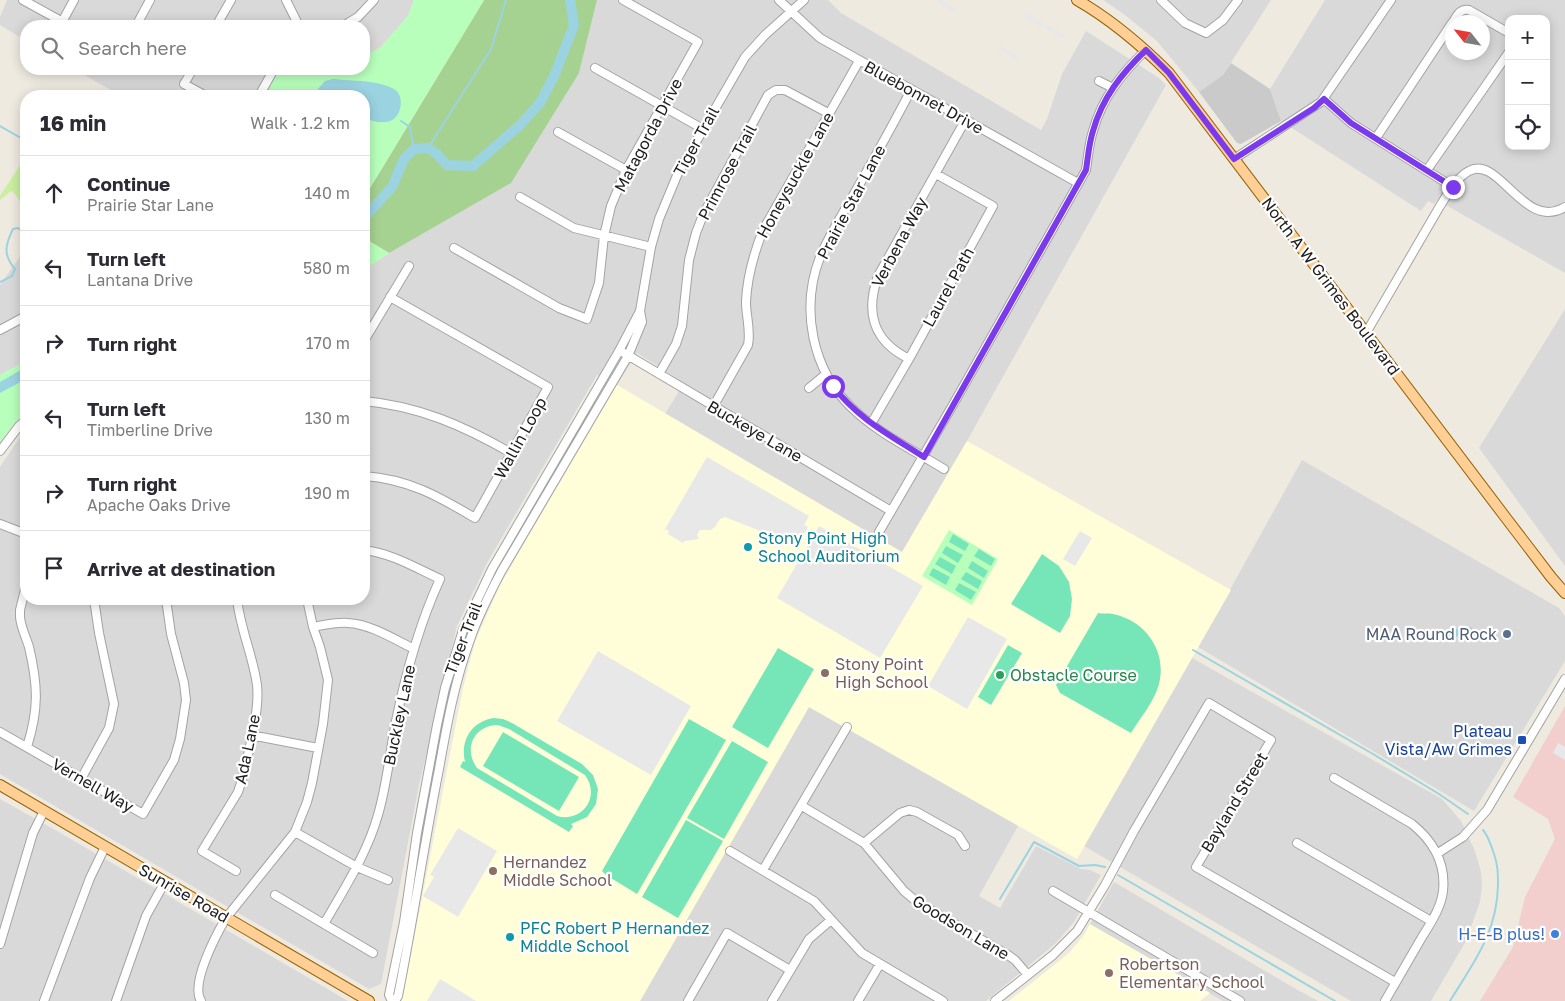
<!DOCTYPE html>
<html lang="en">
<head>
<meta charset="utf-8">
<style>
	:root { --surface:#fff; --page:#f7f7f7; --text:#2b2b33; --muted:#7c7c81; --line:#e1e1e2 }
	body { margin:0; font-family:"Golos Text",sans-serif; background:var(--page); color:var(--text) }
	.controls { position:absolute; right:15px; top:15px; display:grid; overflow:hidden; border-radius:10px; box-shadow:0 2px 12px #0003 }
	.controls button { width:45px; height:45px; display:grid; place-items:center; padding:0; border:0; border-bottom:1px solid var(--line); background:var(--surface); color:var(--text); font:25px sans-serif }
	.compass { position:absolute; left:1445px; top:15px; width:45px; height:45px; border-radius:50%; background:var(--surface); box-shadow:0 2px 12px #0003; rotate:301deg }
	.stop { position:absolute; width:15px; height:15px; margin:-11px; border:4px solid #7c3aed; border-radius:50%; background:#fff }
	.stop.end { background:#7c3aed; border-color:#fff; box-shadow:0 1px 5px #0008 }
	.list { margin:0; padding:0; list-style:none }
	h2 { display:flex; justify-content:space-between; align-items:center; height:65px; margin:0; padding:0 20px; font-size:21px }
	h2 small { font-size:16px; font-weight:400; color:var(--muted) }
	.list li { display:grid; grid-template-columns:32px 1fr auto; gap:15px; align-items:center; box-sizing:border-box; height:75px; padding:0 20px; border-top:1px solid var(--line) }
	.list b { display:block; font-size:19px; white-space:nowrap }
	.list p { margin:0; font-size:16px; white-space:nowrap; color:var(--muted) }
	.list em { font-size:16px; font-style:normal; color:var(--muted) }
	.icon { flex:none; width:28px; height:28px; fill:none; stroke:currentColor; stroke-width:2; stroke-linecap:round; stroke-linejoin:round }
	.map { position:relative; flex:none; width:1565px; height:1001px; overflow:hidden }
	.search { position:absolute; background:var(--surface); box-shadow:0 2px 12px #0003; left:20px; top:20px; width:350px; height:55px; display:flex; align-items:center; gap:12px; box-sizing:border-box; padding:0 18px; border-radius:20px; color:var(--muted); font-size:19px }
	.panel { position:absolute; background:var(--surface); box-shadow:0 2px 12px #0003; left:20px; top:90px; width:350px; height:515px; border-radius:20px }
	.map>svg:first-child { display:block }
</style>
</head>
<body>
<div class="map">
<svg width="1565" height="1001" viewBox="0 0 1565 1001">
	<rect width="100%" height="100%" fill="#efeae0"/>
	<path fill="#dad9d9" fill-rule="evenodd" d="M7,0H414L408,16L380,48L364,56V26H26V41L0,25V17Z
		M597,0H828L841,13L1041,130L1047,119L1062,74L1086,31L1159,78L1166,85L967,441L902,553L665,414L684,383L637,353L617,385L597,375L488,561L457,626L419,785L381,984L369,989L0,774V467L22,434L26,431V599H364V273L368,267L389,253L579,73Z
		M1103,0H1271L1223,75L1199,92L1157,41L1125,15Z
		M1325,0H1565V273L1437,200L1434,204L1428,201L1421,211L1281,121L1270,89ZM1509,19H1546V146H1509ZM1452,22H1482V52H1452Z
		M74,69H279L267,88L282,96H121Z
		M26,248V361L0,375V285Z
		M1565,309V566L1479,448Z
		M1302,460L1559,608L1565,616V661L1474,811L1198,647Z
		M1192,658L1442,799L1461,821L1475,851L1481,872L1482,886L1480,902L1466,941L1431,1001H1351L1084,846Z
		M809,707L1018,826L979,896L1000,908L1036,846L1081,869L1090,870L1101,875L1074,922L1056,943L986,1001H640Z
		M0,799L57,831L348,1001H0Z
		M1114,882L1296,989L1318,1001H1223L1089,926Z"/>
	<path fill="#f2cecd" d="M1565,706V1001H1480L1513,947L1525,897L1555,839L1548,819L1513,797Z"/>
	<path fill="#fffed9" d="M617,385L902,552L967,441L1231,590L1077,859L809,707L640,1001H402L463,688L475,642L500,585Z
		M1090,924L1210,993L1200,1001H1009L1069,953L1084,935Z"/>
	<path fill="#cacaca" d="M1231,63L1270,89L1281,121L1241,144L1237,143L1199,92L1223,75Z"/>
	<path fill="#c9efa0" d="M26,156V212C20,205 19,195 11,191L0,200V196Z"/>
	<path fill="#a6d291" d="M484,0H597L579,73L511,183L389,253L364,238V198Z"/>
	<path fill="#b8ffbc" d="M414,0H484L364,198V96H282L267,88L279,69H327L329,72L335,69H364V56L380,48L408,16Z
		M364,238L389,253L368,267L364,273Z
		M26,361V414L15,422L0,442V375Z
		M949,530L998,559L972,605L922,576Z"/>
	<path fill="#76e6b8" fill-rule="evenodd" d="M953,534L969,544L965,551L949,542Z
		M946,546L963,555L958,563L942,553Z
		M979,549L995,559L991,566L974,556Z
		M1042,554L1059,566L1069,582L1072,599L1070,616L1060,633L1011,604Z
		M940,557L956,566L952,574L935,564Z
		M972,561L988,571L984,578L968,568Z
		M933,568L950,577L946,585L929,575Z
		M966,572L982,581L978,589L961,579Z
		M959,583L976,592L971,600L955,590Z
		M1098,613C1103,614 1108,613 1113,614C1148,621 1170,656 1157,690C1152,704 1139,720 1131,733L1060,693L1056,685Z
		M1008,645L1022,653L991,705L978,697Z
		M778,648L814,669L768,748L732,727Z
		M493,718L503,719L512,723L582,764L593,775L598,789L596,804L587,817L571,824L573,826L569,832L460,767L463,761L465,762C460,741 471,722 493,718ZM498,725L509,729L585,775C601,797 582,823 557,816L477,768C463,749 474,725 498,725Z
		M689,719L726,740L637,894L606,875L602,871Z
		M503,732L579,777L559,811L483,766Z
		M732,741L768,762L724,839L687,818Z
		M686,820L723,841L678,918L642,897Z"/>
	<path fill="#e8e8e8" d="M936,0H942L957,9L955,13L935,2Z
		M1025,12L1044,23L1042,27L1022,16Z
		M1046,24L1066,35L1064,39L1044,28Z
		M1000,45L1019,56L1017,60L998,49Z
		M707,457L809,516L804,525L808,527L800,541L796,539L789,541L772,534L765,533L725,517L720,519L715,527L711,530H700L697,535L699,539L685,541L683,543L668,534L669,531L665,529Z
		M819,526L923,586L880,658L777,598Z
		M1080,531L1092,538L1075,566L1063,559Z
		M968,617L1007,639L967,709L928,686Z
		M598,651L691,706L651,775L557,721Z
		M1558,743L1565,747V760L1553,753Z
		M458,828L497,851L458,917L423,896L434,877L430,875Z
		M440,979L465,994L476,1001H427Z"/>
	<path fill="#9cd3e1" d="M333,79C351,81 379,80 394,89C405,95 402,117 390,121C382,124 372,121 364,118V96H312L325,81Z
		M26,367V379L0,393V382Z
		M1469,627H1471L1473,630L1466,639L1459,635L1453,639L1449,637V633L1455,628L1462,631Z"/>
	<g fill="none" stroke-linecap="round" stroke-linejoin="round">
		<path stroke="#9cd3e1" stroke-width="2" d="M401,121L410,127L414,149
			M0,126L21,138
			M428,148L491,49L506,0
			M0,282L12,276L15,269C3,255 5,245 13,229L18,228L26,234
			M1193,650L1373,754L1439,794L1468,814
			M1118,875L1335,1001
			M1000,899L1034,842L1079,866L1095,865L1105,867
			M1450,1001C1474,962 1497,933 1498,885C1498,874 1498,865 1494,854C1491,846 1489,837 1483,830"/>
		<path stroke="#9cd3e1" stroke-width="10" d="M364,218L392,187L404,159L414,149L428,148L437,154L447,165L473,166L520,125L540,103L555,74L574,25L570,0"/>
		<defs>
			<path id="minor" d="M23,0L70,26
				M286,0L299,26
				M779,0L820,38L1078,183
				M1161,0L1185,23L1206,33L1223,20L1238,0
				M62,22L74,0
				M1453,22C1457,16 1460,8 1469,10L1509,33
				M136,26L150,0
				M216,26L231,0
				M343,26L358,17L374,0
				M595,68L703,129
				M193,69L184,84L206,96
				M1099,81L1113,88
				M911,90C894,123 876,155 858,187C845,210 830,233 820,257C800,309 812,370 852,408C876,432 915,451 944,469
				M259,96L274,69
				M1324,99L1351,123L1453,187
				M558,132L626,170
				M1376,138L1452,23
				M1234,159L1321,102L1391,0
				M1427,170L1509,52
				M520,197L574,228L651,247
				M454,248L559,308L587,319L599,283L604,236L611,206L626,170L698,42L623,0
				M0,330L26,316
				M1366,333L1440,206C1447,195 1457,177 1469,171C1499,154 1524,232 1565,207
				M364,341L409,266
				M624,353L891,511
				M909,359C873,341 865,313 878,276L966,119
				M659,374L676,344L682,326L689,260L696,233L703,215L768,95L776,90H785L828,113
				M809,388L826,374
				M364,401C419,406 464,426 511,453
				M713,407L748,345C751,331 746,316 746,302C747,277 754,253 763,230L859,61
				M871,424L909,359L993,206L936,174
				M0,451L19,426L26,420
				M364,476C408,479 438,496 475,518L548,387L390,297
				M0,524L26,534
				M879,532L954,403L1086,170C1088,157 1089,143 1093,131C1102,98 1122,73 1146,50
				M26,586L20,610V617C21,628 26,637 29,647C38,685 39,709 27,747
				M313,627C324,625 336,622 348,623C370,624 394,639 414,649
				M0,732L143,814L174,760L180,739L186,700L184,683L171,634L166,599
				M251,735L318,748
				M1334,778L1412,824C1433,841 1446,863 1443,891C1441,910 1427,928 1418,944C1407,963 1396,982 1385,1001
				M81,779L109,728L114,704L99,633L94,599
				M802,806L864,843L904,891L917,902L1008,955L1015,960L1028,975
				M295,832L357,867L388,880
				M864,843L900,813L909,810L917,812L958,835L965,846
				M1297,843L1431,921
				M730,851L814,901L862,953L943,1001
				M1438,853L1463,837L1487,810L1565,679
				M763,870L847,727
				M236,871L202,851L238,792L242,780C248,754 260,711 257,685C253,656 240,628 237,599
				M1053,891L1240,1001
				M275,895L373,953
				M324,924C344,889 367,854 378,815C387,784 390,752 396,721C406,672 419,625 440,579C416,568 391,553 364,550
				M0,944L33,833L44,811
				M44,1001L90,878L105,847
				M116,1001L146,916L165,882
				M201,1001C190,984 216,935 226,918L295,832L307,802L312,783L323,724L328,680L320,647L313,627L307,599
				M392,1001L389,995L404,922L417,833L437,725L445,688L463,630L492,569L619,351L640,311L651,247L659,219L678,173L745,57L765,35L804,0
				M395,1001L398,996C413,921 424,845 439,769C447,724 455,680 471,637C479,614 490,593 501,572L628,356L642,322L640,311
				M688,1001L727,933L790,970
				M772,1001L809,939L831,920
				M858,1001L880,964
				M995,1001L1053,955L1077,931L1105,885L1134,831L1209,703L1271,740L1196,867L1395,982"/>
			<path id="major" d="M1077,0C1112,20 1141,45 1169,73L1506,518L1551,577L1565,593
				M0,785L369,1001"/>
		</defs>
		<use href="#minor" stroke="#a3a3a3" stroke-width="10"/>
		<use href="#major" stroke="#946000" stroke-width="12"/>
		<use href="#minor" stroke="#fff" stroke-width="8"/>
		<use href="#major" stroke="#ffcf95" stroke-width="10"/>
	</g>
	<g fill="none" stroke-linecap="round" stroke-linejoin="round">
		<path stroke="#7c3aed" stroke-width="6" d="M833,386C858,419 890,435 924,457L1086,170C1088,157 1089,143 1093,131C1102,98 1122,73 1146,50L1169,73L1234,159L1314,108L1324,99L1351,123L1453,187"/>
	</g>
	<g fill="#0f9aa8" stroke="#fff" stroke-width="2">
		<circle cx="748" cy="547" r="5"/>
		<circle cx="510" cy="937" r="5"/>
	</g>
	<circle fill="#5c6f8a" stroke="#fff" stroke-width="2" cx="1507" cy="634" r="5"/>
	<g fill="#8d6e63" stroke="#fff" stroke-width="2">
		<circle cx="825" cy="673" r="5"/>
		<circle cx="493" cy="871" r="5"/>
		<circle cx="1109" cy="973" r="5"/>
	</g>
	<circle fill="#2e9e5b" stroke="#fff" stroke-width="2" cx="1000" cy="675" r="5"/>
	<rect fill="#1a4fb4" stroke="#fff" stroke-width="2" x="1517" y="735" width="10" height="10" rx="2.5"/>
	<circle fill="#3f7fe0" stroke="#fff" stroke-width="2" cx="1555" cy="934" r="5"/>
	<g text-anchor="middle" stroke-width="4.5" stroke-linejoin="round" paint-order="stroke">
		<g font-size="16" fill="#1c1c1c" stroke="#fff">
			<text transform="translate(924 97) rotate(29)" y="6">Bluebonnet Drive</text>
			<text transform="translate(648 135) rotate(-62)" y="6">Matagorda Drive</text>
			<text transform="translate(696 141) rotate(-61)" y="6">Tiger Trail</text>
			<text transform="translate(727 172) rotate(-62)" y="6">Primrose Trail</text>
			<text transform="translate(795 175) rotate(-61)" y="6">Honeysuckle Lane</text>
			<text transform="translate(851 202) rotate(-62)" y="6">Prairie Star Lane</text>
			<text transform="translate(899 242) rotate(-62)" y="6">Verbena Way</text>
			<text transform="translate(1331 286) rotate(53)" y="6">North A W Grimes Boulevard</text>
			<text transform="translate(948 287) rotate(-61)" y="6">Laurel Path</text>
			<text transform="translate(755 431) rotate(30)" y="6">Buckeye Lane</text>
			<text transform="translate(520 438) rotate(-61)" y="6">Wallin Loop</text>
			<text transform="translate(463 638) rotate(-69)" y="6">Tiger Trail</text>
			<text transform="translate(399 715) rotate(-78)" y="6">Buckley Lane</text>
			<text transform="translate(247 749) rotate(-78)" y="6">Ada Lane</text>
			<text transform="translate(93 785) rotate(30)" y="6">Vernell Way</text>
			<text transform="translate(1234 802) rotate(-59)" y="6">Bayland Street</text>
			<text transform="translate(184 893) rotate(30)" y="6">Sunrise Road</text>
			<text transform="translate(961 927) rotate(31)" y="6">Goodson Lane</text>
		</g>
		<g font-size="16" fill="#0d838f" stroke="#fff" text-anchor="start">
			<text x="758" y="544">Stony Point High<tspan x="758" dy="18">School Auditorium</tspan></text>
			<text x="520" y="934">PFC Robert P Hernandez<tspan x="520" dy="18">Middle School</tspan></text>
		</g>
		<g font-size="16" fill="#4e5e75" stroke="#fff" text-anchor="end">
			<text x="1497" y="640">MAA Round Rock</text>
		</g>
		<g font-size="16" fill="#785e54" stroke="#fff" text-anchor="start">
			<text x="835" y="670">Stony Point<tspan x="835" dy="18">High School</tspan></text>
			<text x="503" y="868">Hernandez<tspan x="503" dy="18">Middle School</tspan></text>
			<text x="1119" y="970">Robertson<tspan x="1119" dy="18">Elementary School</tspan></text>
		</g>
		<g font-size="16" fill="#27864d" stroke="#fff" text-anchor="start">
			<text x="1010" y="681">Obstacle Course</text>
		</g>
		<g font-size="16" fill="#164399" stroke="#fff" text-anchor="end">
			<text x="1512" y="737">Plateau<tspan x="1512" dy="18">Vista/Aw Grimes</tspan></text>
		</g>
		<g font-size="16" fill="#366cbe" stroke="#fff" text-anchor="end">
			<text x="1545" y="940">H-E-B plus!</text>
		</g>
	</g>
</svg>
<div class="controls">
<button>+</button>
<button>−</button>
<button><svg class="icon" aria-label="locate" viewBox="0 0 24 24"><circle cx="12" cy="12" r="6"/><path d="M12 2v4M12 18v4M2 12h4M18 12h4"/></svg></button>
</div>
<svg class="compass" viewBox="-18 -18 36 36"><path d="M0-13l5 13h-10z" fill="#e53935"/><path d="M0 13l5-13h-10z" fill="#7c7c81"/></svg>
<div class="stop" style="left:833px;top:386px"></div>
<div class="stop end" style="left:1453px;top:187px"></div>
<div class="search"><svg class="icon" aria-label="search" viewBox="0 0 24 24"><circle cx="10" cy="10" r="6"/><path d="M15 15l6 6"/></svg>Search here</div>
<section class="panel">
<h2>16 min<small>Walk · 1.2 km</small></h2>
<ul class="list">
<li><svg class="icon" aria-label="ahead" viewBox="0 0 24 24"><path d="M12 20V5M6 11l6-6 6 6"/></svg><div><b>Continue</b><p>Prairie Star Lane</p></div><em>140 m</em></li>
<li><svg class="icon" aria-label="left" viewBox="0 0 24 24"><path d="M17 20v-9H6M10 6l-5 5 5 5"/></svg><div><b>Turn left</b><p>Lantana Drive</p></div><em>580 m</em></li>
<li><svg class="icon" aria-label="right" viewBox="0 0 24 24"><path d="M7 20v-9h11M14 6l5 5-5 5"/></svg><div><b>Turn right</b></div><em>170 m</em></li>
<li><svg class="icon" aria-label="left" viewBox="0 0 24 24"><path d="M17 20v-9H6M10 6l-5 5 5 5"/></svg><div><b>Turn left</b><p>Timberline Drive</p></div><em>130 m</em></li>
<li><svg class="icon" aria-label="right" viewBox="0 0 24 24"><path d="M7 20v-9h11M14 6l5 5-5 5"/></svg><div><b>Turn right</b><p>Apache Oaks Drive</p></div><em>190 m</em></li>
<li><svg class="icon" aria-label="arrive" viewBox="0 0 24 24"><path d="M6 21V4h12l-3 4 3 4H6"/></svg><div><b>Arrive at destination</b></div></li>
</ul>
</section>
</div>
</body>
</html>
